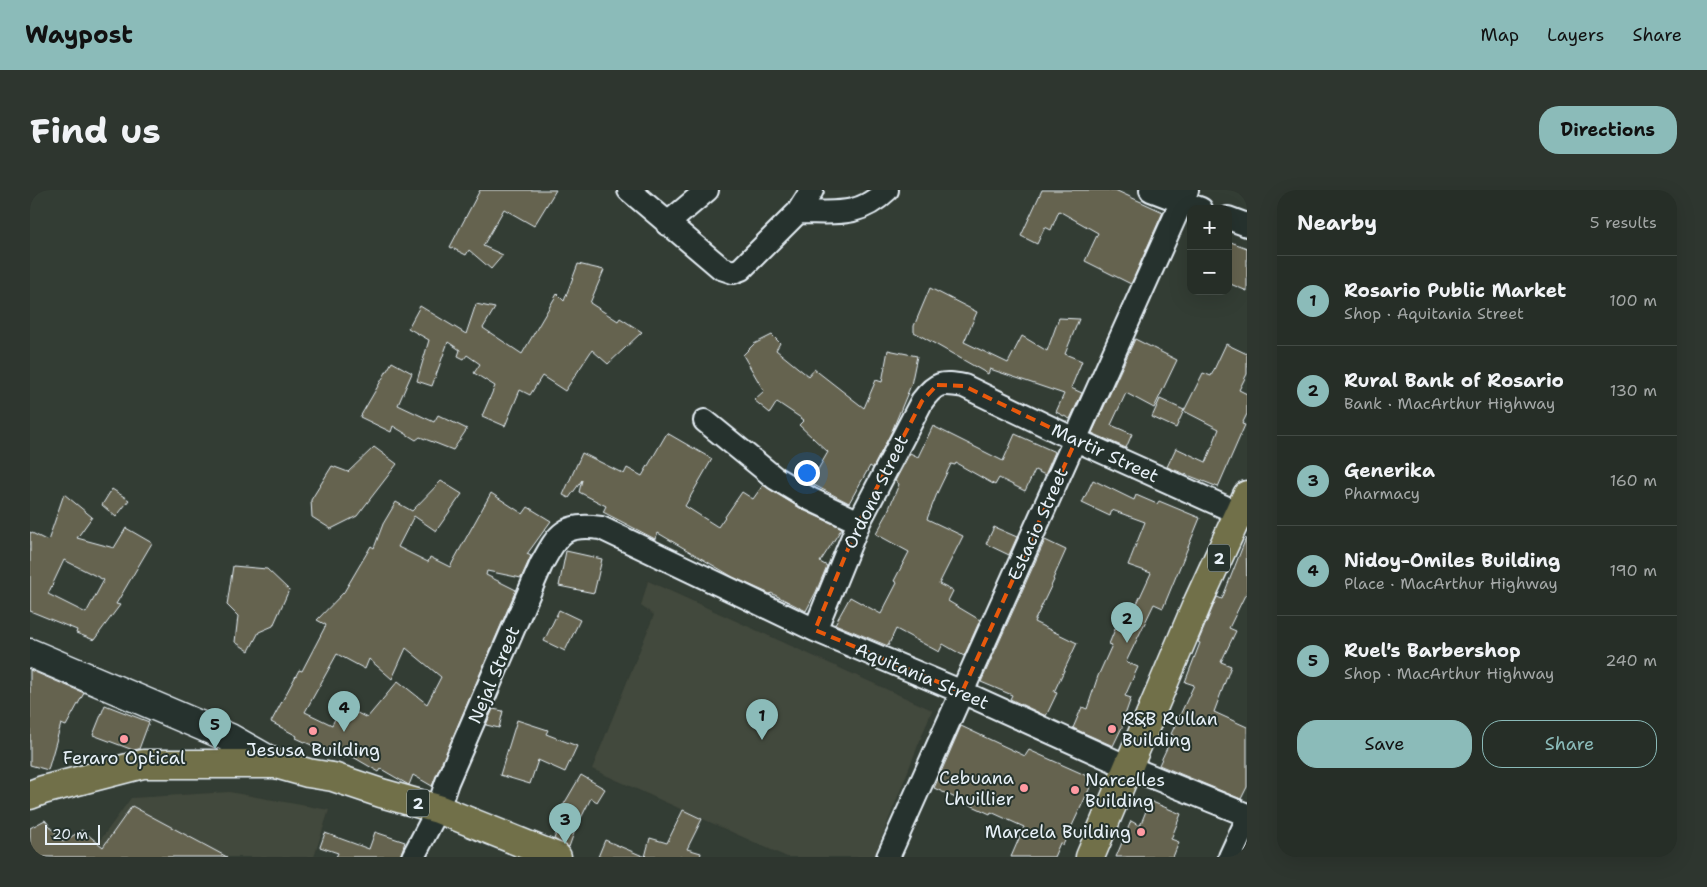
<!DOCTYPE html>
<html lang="en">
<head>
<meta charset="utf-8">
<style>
	:root { --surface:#262e27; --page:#2e362f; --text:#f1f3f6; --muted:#a4a8a7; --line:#424a44; --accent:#8bbbb9 }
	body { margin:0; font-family:"Shantell Sans",sans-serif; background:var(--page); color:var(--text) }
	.controls { position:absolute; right:15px; top:15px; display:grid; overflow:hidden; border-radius:10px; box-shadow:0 5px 20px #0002 }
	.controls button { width:45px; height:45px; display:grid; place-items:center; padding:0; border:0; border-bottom:1px solid var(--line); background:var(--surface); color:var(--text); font:25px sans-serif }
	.scale { position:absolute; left:15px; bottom:12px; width:55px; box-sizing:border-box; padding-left:5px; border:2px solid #e8f1f8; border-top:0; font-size:14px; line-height:18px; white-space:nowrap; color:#e8f1f8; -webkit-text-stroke:4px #26332d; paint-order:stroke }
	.you { position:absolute; left:776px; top:282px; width:18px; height:18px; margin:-12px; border:4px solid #fff; border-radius:50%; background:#1a73e8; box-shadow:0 0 0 8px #1a73e833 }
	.badge { display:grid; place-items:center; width:32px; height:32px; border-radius:50%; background:var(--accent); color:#111; font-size:16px; font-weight:700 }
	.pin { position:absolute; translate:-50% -41px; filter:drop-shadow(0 1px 2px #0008) }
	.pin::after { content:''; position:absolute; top:26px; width:18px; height:15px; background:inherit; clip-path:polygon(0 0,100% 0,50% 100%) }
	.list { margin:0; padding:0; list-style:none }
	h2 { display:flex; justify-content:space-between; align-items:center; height:65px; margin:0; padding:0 20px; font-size:21px }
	h2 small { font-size:16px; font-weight:400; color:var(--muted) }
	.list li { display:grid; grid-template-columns:32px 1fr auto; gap:15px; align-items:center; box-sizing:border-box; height:90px; padding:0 20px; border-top:1px solid var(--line) }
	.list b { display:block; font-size:19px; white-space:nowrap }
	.list p { margin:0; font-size:16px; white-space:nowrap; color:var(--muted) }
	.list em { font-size:16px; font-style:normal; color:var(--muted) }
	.actions { display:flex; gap:10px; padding:15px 20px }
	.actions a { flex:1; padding:11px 0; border:1px solid var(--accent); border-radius:20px; text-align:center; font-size:18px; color:var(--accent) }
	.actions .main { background:var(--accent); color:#111 }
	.map { position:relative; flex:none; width:1217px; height:667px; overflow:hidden; border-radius:20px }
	header { display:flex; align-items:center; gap:30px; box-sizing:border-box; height:70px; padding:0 25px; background:var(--accent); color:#111 }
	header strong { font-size:24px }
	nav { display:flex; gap:28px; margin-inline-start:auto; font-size:18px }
	.intro { display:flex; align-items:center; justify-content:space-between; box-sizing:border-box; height:120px; padding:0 30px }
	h1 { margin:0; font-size:35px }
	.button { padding:12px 22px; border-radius:20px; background:var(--accent); color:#111; font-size:18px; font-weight:700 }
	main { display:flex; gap:30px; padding:0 30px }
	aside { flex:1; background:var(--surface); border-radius:20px; box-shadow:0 5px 20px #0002 }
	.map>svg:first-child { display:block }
</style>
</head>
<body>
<header>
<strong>Waypost</strong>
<nav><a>Map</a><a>Layers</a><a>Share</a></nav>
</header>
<div class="intro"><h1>Find us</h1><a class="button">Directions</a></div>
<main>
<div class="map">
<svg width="1217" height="667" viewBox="0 0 1217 667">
	<rect width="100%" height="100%" fill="#333d34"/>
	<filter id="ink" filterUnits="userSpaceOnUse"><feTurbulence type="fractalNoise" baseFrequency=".02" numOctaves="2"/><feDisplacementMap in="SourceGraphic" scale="10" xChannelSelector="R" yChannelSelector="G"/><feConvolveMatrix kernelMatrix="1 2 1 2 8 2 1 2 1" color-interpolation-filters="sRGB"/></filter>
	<g filter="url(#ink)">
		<path fill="#42483c" d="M618,391L902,520L844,667H757L562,579L624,425L611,416Z
			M199,602L299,620L284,667H58L101,608Z"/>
		<path fill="#65634f" stroke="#e8f1f8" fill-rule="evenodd" d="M450,0H526L504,36L474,19L453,56L473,65L461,79L439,60L436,65L420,57Z
			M1012,0H1085L1133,22L1101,94L1055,71L1068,43L1029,21L1021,40L1015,37L1007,54L991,46Z
			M1198,51L1217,58V101L1198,93Z
			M548,74L574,80L560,113L588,131L590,128L612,142L578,174L562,160L535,201L512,186L500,205L490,200L475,236L452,226L465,196L444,183L450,174L437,165L434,169L428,166L430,160L418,152L402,196L387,191L399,150L378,138L390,116L436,144L446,114L465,118L453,138L492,164L527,104L534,111Z
			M900,98L947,122L934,152L978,173L992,146L1017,161L1029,128L1049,129L1035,164L1052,171L1041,198L1052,203L1040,229L1026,222L1034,204L960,179L958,184L884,142V136Z
			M742,145L750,153L746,160L778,186L784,179L834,218L846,190L852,192L858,160L887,166L881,195L862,241L843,278L840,276L819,313L780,293L798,262L769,235L774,230L747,212L740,223L724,210L734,201L713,165L724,154Z
			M1105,149L1147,170L1124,218L1096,203L1081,235L1102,244L1096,258L1062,243Z
			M1196,154L1217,164V184L1209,200L1217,204V224L1212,234L1215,235L1188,297L1137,277L1146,258L1176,272L1189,239L1154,221L1173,183L1181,186Z
			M362,172L382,183L368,215L404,232L408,225L437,239L423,260L390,247L386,250L363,236L361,242L330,227Z
			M1130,209L1154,220L1146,238L1122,227Z
			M903,236L973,271L985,244L1025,262L1015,285L1005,280L995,301L969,288L965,295L926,273L925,275L921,274L908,301L897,329L933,346L909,394L923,401L918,411L950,430L934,466L913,454L909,462L866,439L858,456L805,434L820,407L851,424L867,393L864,391L879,362L846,344L856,326L869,294L865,291L880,263L888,267Z
			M637,243L682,269L655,316L688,337L712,302L723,309L733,295L773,320L812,338L790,372L797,376L786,402L776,421L741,403L740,404L703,387L628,343L625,349L573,322L576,316L549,302L552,290L539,308L533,305L552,263L594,284L597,278L612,286Z
			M344,257L367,274L327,326L301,339L282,327L281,310L302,276L318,282Z
			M1063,290L1104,310L1106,305L1127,314L1129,311L1170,328L1133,418L1124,414L1096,472L1108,477L1095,506L1101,508L1094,528L1096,529L1083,556L1043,538L1052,517L1057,519L1068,486L1082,455L1079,454L1090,427L1099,431L1121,383L1098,375L1115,332L1082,320L1080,326L1052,313Z
			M411,291L432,304L406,341L384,326L368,357L398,372L400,367L420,377L461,303L493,324L498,317L521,331L497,364L501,366L491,388L457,381L456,385L486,400L402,596L383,585L379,595L377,594L351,579L349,582L318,564L315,568L289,556L288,558L266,548L267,546L241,532L269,480L272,481L296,435L287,430L314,402L341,356L344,358L353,334L366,312L382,321ZM376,458L411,487L397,514L368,491L337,528L312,515L302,535L275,522L307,464L335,479L339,469L362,489Z
			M82,299L99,310L86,327L72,315Z
			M34,304L62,327L47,348L84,358L96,338L122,353L86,414L90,415L64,450L46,443L47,440L0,421V342L18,351ZM34,370L74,390L56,423L18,404Z
			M964,337L987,347L979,365L956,354Z
			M1216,348L1217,401L1199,438L1206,441L1191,472L1201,476L1184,522L1217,537V597L1211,609L1129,575L1143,545L1141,544L1164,495L1155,492L1170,453L1168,452L1187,407L1192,409Z
			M1015,350L1036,360L1023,389L1024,390L1004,432L1047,453L1024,502L1027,503L1016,526L980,509L982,505L951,492Z
			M536,361L572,369L564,403L529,396Z
			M203,376L237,379L259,400L243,436L229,442L219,461L205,452L208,426L197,415Z
			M529,420L550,430L535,461L514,451Z
			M0,480L54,503L36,536L31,534L18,580L0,575Z
			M75,515L119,532L109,559L103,560L63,545Z
			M463,519L473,521L469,538L456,535Z
			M487,530L518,540L516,544L547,556L535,582L508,570L500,594L470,585Z
			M931,536L995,566L999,560L1064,589L1033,655L1030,653L1024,667H981L994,637L961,622L960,624L904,598Z
			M551,585L575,599L567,612L561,608L545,640L539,657L524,649L532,628L527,626Z
			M1120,611L1151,624L1141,649L1149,652L1143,667H1086L1101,631L1110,636Z
			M102,616L197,667H6L0,658V638L15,630L33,652L52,640L73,657Z
			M653,620L672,629L657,659L671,663L670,667H568L575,650L615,667L620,648L637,653Z
			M345,642L375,652L370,667H306L308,663L290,657L295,643L339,659Z"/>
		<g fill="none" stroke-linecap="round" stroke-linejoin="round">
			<defs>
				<path id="minor" d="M599,0L691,78L703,82L711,79L768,22L782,0
					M1121,0L1171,19
					M768,22C805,22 828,28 857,0
					M1198,28L1217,35
					M637,34L677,0
					M675,231L745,288L780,309L829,332
					M785,440L829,332L892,211C906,192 912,192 934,196L1046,250L1217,327
					M383,667L408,619L417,592L511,375C528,344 533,333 571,338L785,440L932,502L1098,577L1217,625
					M858,667L1157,0
					M1200,667L1217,630"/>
				<path id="tertiary" d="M0,463L200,548L246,574"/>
				<path id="trunk" d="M0,605L13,600L113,574H246L278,583L303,587L351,603L408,619L527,667
					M1060,667L1168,412L1217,305"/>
			</defs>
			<use href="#minor" stroke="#e8f1f8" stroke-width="26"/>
			<use href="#tertiary" stroke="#e8f1f8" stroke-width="31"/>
			<use href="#trunk" stroke="#e8f1f8" stroke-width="31"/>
			<use href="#minor" stroke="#26332d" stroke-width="22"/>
			<use href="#tertiary" stroke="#26332d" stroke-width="28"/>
			<use href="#trunk" stroke="#71704a" stroke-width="28"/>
		</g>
	</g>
	<path fill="none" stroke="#e8590c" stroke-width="4" stroke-dasharray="10 6" stroke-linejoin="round" d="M907,195L934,196L1046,250L932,502L785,440L829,332L892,211Z"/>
	<g fill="#ff9aa2" stroke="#26332d" stroke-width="2">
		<circle cx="1082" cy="539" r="5"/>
		<circle cx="283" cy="541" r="5"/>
		<circle cx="94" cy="549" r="5"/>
		<circle cx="994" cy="598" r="5"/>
		<circle cx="1045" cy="600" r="5"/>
		<circle cx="1111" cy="642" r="5"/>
	</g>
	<g text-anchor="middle" stroke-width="4" stroke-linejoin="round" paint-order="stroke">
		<g fill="#26332d" stroke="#aeb8bb" stroke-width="1">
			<rect x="1178" y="354.5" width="22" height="27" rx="4"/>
			<rect x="377" y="599.5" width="22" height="27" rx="4"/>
		</g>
		<g font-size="16" font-weight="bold" fill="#e8f1f8">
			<text x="1189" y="374">2</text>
			<text x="388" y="619">2</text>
		</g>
		<g font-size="18" fill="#e8f1f8" stroke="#26332d">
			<text transform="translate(1075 263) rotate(25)" y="6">Martir Street</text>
			<text transform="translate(846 302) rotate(-64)" y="6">Ordona Street</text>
			<text transform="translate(1008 334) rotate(-66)" y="6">Estacio Street</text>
			<text transform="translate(464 485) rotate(-67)" y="6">Nejal Street</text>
			<text transform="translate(892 486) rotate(23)" y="6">Aquitania Street</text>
		</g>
		<g font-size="18" fill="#e8f1f8" stroke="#26332d" text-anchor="start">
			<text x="1092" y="535">R&amp;B Rullan<tspan x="1092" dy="21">Building</tspan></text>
			<text x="283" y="566" text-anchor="middle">Jesusa Building</text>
			<text x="94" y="574" text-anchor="middle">Feraro Optical</text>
			<text x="984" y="594" text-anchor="end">Cebuana<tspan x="984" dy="21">Lhuillier</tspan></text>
			<text x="1055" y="596">Narcelles<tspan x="1055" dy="21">Building</tspan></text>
			<text x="1101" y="648" text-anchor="end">Marcela Building</text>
		</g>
	</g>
</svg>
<div class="controls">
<button>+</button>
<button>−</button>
</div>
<div class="scale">20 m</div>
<div class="you"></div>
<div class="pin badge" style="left:732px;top:550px">1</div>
<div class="pin badge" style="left:1097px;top:453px">2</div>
<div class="pin badge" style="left:535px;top:654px">3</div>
<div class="pin badge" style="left:314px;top:542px">4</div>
<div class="pin badge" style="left:185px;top:559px">5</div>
</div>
<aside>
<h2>Nearby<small>5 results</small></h2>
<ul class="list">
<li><span class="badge">1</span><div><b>Rosario Public Market</b><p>Shop · Aquitania Street</p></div><em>100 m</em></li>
<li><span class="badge">2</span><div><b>Rural Bank of Rosario</b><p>Bank · MacArthur Highway</p></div><em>130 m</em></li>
<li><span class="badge">3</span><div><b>Generika</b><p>Pharmacy</p></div><em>160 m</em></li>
<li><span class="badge">4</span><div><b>Nidoy-Omiles Building</b><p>Place · MacArthur Highway</p></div><em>190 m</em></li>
<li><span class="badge">5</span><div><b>Ruel's Barbershop</b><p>Shop · MacArthur Highway</p></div><em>240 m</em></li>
</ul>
<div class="actions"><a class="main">Save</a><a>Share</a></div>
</aside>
</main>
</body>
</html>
